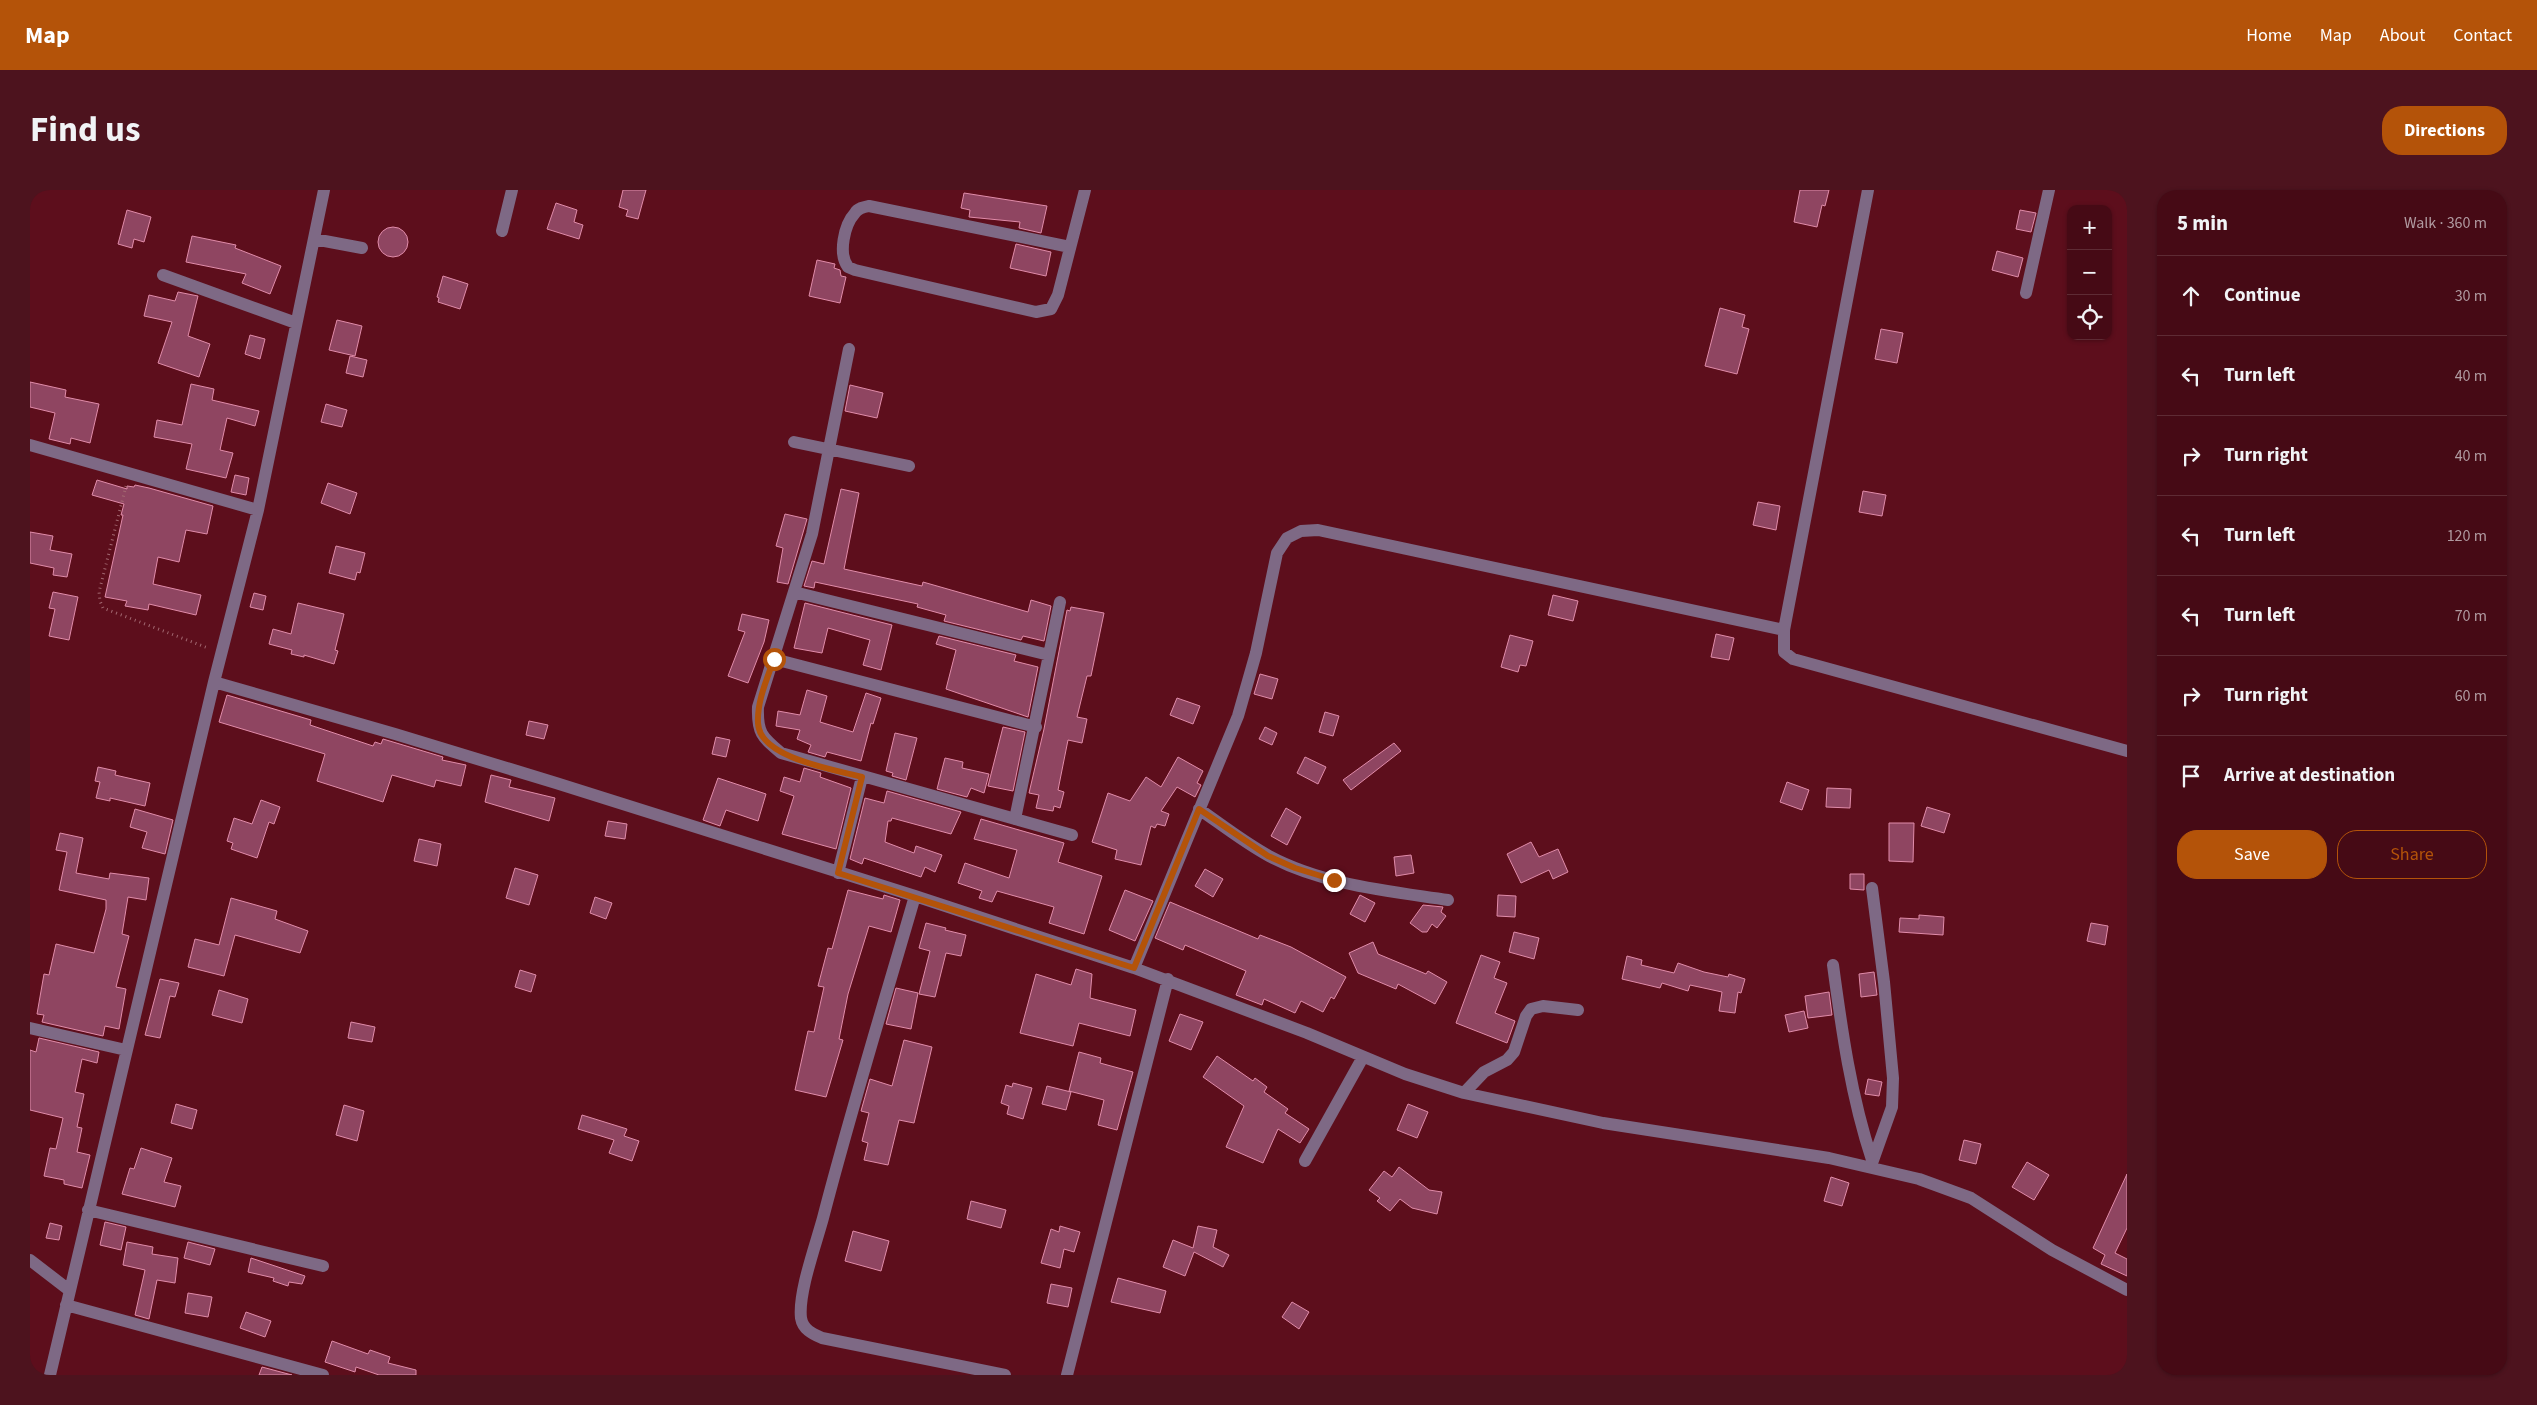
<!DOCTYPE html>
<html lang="en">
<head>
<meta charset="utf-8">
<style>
	:root { --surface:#460a15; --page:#4d131e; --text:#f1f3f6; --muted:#b09aa0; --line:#5e2b34; --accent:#b45309 }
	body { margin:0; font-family:"Source Sans 3",sans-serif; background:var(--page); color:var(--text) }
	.controls { position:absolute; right:15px; top:15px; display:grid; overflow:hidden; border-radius:10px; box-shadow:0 1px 4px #0004 }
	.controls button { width:45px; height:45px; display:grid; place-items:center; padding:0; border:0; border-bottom:1px solid var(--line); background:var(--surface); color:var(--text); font:25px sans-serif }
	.stop { position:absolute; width:15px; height:15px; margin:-11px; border:4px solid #b45309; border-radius:50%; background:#fff }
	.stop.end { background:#b45309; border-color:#fff; box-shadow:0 1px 5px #0008 }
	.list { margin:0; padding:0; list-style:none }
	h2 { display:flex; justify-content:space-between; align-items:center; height:65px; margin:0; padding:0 20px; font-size:21px }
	h2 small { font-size:16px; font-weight:400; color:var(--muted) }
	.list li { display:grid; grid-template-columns:32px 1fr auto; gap:15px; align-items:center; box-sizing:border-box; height:80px; padding:0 20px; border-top:1px solid var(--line) }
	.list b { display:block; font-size:19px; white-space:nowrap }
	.list em { font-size:16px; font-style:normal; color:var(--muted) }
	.actions { display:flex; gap:10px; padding:15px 20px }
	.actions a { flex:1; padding:11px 0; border:1px solid var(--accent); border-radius:20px; text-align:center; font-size:18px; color:var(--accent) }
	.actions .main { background:var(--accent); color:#fff }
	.icon { flex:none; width:28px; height:28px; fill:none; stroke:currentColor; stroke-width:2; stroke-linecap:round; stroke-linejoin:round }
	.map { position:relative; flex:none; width:2097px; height:1185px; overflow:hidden; border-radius:20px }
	header { display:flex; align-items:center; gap:30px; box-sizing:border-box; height:70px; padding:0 25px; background:var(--accent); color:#fff }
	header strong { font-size:24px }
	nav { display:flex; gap:28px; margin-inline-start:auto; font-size:18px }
	.intro { display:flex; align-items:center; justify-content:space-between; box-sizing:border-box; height:120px; padding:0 30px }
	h1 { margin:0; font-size:35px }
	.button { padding:12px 22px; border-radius:20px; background:var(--accent); color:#fff; font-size:18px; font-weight:700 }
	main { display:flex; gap:30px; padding:0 30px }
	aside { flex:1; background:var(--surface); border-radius:20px; box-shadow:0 1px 4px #0004 }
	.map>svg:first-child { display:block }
</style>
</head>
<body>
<header>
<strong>Map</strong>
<nav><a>Home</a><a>Map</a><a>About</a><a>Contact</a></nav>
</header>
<div class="intro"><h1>Find us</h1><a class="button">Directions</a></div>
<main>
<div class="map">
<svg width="2097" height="1185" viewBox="0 0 2097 1185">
	<rect width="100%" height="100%" fill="#5d0e1c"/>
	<path fill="#8f4561" stroke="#e18caa" d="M593,0H616L608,29L596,26L598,20L589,17Z
		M1770,0H1799L1795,16L1792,15L1787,37L1764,32Z
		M934,3L1017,16L1011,43L989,38L990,32L939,27L940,20L931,18Z
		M526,13L547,20L544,32L553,35L549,49L517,39Z
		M97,20L121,27L114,52L104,49L102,58L88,54Z
		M1990,20L2006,23L2001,42L1986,39Z
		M348 52a15 15 0 1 1 30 0a15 15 0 1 1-30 0Z
		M162,46L206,55L205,58L251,76L240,104L212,93L216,84L156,72Z
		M986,54L1021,62L1016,86L980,78Z
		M1967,61L1993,68L1988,87L1962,80Z
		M787,70L805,74L804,78L810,80L811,86L816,87L810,113L779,106Z
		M413,86L438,94L430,119L408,112L409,108L407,107Z
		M148,102L168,106L158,146L180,154L169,187L128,173L142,132L114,126L119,105L145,111Z
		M1690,118L1715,125L1712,137L1719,139L1707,184L1675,176Z
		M307,130L332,136L325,166L299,160Z
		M1851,139L1873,143L1867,173L1845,169Z
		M220,145L235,149L230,169L215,164Z
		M320,166L337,170L333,187L316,183Z
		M0,192L36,200L35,207L69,214L60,253L41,248L40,254L19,249L25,223L0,217Z
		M161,194L184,199L182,210L229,221L225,236L197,228L190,260L203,263L196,288L156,279L162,254L124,247L127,230L152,235Z
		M820,195L853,203L847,228L815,221Z
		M296,214L317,220L312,237L291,232Z
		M205,285L219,288L216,305L201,302Z
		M67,290L97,299V296L104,297L105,295L119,298L183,316L177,344L156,340L149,372L128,367L123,394L171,405L166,425L119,414L118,420L95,416L97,411L75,407L93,325H91L94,314L62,305Z
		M298,293L327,303L320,324L291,313Z
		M811,299L829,303L814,379L892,396L893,392L998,422L1001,410L1021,416L1014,451L993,446L991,450L914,431L916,425L887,417L888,414L785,392L784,398L774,396L782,371L794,374Z
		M1833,301L1856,305L1852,326L1829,322Z
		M1728,312L1750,316L1746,340L1723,335Z
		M755,324L777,329L758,394L747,392L753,358L746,356Z
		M0,342L23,346L20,360L42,364L37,387L23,385L24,378L0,373Z
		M306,356L335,363L330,383L327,382L325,390L299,383Z
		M23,402L48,407L39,450L19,446L25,419L19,418Z
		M224,403L236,406L233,420L220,417Z
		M1523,405L1548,411L1543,431L1518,425Z
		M268,413L314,424L305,460L308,461L304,474L274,465V467L261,464L262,460L239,454L243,439L261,444Z
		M775,413L862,435L851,480L833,475L840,450L798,438L792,463L764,458Z
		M1041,417L1074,423L1061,486H1057L1047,527L1057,529L1052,553L1038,550L1028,600L1034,602L1030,618L1024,616L1023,621L1006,618L1009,605L999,603L1014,539L1037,420L1040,421Z
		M712,424L739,430L734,452L718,493L698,486L715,442L708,440Z
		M1686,444L1704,448L1699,470L1681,467Z
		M1480,445L1503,451L1496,476L1490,475L1488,482L1471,477Z
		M909,446L986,465L984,471L1008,477L998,527L916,499L926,460L906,454Z
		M1230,484L1248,489L1242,509L1224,504Z
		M777,500L797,506L790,532L823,542L836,503L851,508L843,534L841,533L831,571L797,562L795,567L778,562L781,555L767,549L770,540L746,536L748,521L770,525Z
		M197,505L281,530L280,535L343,556L345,552L351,554L353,549L413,567L412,570L436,575L431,596L406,590L404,597L362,585L353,612L287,591L295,564L189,532Z
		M1147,508L1170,516L1163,534L1140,525Z
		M1295,522L1309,526L1303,546L1289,542Z
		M499,531L518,535L514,549L496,545Z
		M973,537L995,542L983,601L958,596Z
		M1235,537L1247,543L1242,555L1229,549Z
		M865,543L887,548L876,590L862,586L863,583L856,581Z
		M686,547L700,550L696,567L682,564Z
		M1364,553L1371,561L1321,600L1313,590Z
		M1148,567L1173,581L1167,593L1171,595L1165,607L1147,597L1131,621L1139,624L1135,636L1127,634L1125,638L1121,636L1111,675L1085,669L1087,660L1062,652L1078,603L1100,611L1116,587L1131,597Z
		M1275,567L1296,577L1288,594L1267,583Z
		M915,568L933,572L932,578L959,584L954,603L941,598L937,607L907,599Z
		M68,577L86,581L85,585L120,593L115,616L80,608V611L66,608L70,592L65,591Z
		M774,578L791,583L790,587L821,598L806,659L752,644L764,606L750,601L754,587L770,592Z
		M461,585L481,590L479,597L525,608L519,631L455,612Z
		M688,588L736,604L728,631L696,620L690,636L673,630Z
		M1757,592L1779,600L1772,620L1750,612Z
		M1797,598L1821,599L1820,618L1796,617Z
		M857,601L931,622L921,644L862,628L861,631H858L855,652L884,663L886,656L912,665L905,682L895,677L891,687L834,668L832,674L820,669L835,608L854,613Z
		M231,610L250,617L244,634L239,632L227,668L201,659L203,653L197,651L204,628L222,634Z
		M1897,617L1920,624L1914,643L1891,636Z
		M1256,618L1271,627L1257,655L1241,646Z
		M105,619L143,630L135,664L112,658L117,642L100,637Z
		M951,629L1034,653L1028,672L1072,686L1054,744L1019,733L1024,717L967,701L962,712L949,708L952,701L928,693L935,673L979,688L987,660L944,649Z
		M578,631L597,634L595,649L575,646Z
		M1859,633H1884L1883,672L1859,671Z
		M30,643L53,648L46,683L79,689L80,683L119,688L116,710L98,707L92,744L99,746L86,797L96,799L89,839L75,836L73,846L12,832L14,825L7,824L14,784L19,785L26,754L64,763L76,719V710L29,700L37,662L26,660Z
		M389,649L411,654L407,676L384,671Z
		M1501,652L1509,667L1528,659L1538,682L1523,689L1519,680L1491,693L1477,664Z
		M1381,665L1384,683L1366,686L1364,667Z
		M485,678L508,685L499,715L476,708Z
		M1175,679L1193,689L1183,707L1165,696Z
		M1820,684H1834V700L1820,699Z
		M818,700L853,709L854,705L870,710L861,742L839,736L818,804L809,849L813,850L796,907L765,900L778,841L784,842L794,797L788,796L798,758L802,759Z
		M1095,700L1123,711L1105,751L1079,740Z
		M1330,705L1345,713L1335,732L1320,724Z
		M1468,705L1486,706L1485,727L1467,726Z
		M565,707L582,713L576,729L560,723Z
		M201,708L247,721L245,729L278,741L270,763L205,745L194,786L158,777L165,749L189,755Z
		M1140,712L1228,749L1230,745L1261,757L1316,787L1304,809L1301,807L1293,822L1271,811L1265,823L1234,809L1232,815L1206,805L1216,781L1155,755L1153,760L1125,748Z
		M1393,715L1413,717L1411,722L1416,726L1407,738L1402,734L1397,742H1392L1380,733Z
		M1889,725L1914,727L1913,745L1869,742L1870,728L1889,729Z
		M896,733L916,738L915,740L936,745L931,766L916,763L905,807L889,804L900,761L889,758Z
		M2061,733L2078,736L2075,755L2057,751Z
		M1484,742L1509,748L1504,769L1479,762Z
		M1343,752L1348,764L1396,784L1398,781L1417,792L1405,814L1368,794L1366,799L1328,783L1319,763Z
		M1451,765L1470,772L1464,788L1477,793L1465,823L1485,831L1477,853L1426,833Z
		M1597,766L1612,770L1611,775L1644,783L1648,773L1674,782L1698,787L1699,784L1715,789L1711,803L1708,802L1705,823L1689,821L1692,802L1660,795L1658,801L1632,793L1630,798L1592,789Z
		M1046,779L1062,784L1060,808L1106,820L1100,846L1049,833L1043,856L990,843L1006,784L1041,795Z
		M490,780L506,785L501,802L485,797Z
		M1844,782L1847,805L1831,807L1829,784Z
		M130,789L149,793L145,807L140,806L130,848L115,845Z
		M866,798L888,803L881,839L856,834Z
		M189,800L218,809L212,833L182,825Z
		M1799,802L1802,825L1778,828L1775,806Z
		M1774,821L1778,838L1759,842L1755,825Z
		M1150,824L1173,832L1161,860L1139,851Z
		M321,832L345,837L342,852L318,848Z
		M9,848L69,862L67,873L52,869L45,902L54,904L47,937L52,938L47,962L60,965L52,998L34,994V990L14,986L20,958L26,959L33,928L0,920V860L6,862Z
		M874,850L902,857L884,933L869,930L858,975L834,970L838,953L832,951L839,923L831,921L840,889L862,896Z
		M1049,862L1071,868L1070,873L1103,882L1087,940L1068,935L1074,910L1039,901Z
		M1187,866L1223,891L1225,888L1237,897L1234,902L1258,919L1255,923L1279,939L1270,953L1248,939L1233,973L1196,957L1214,916L1173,887Z
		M1838,889L1852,892L1849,906L1835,904Z
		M983,893L1002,898L993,929L977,924L979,916L971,913L976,895L982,897Z
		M1017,896L1041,902L1036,920L1012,914Z
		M146,914L167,920L162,939L141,933Z
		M1378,914L1398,922L1387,948L1367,940Z
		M314,915L334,921L327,951L306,945Z
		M552,925L597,939L594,946L609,951L602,971L579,963L584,950L548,939Z
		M1934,950L1951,954L1946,974L1929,970Z
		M111,958L142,968L134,992L151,996L145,1017L92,1004L100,978L104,979Z
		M1997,972L2019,985L2004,1010L1982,997Z
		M1369,977L1399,1000L1412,1002L1407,1024L1382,1018L1370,1009L1360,1021L1347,1011L1350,1008L1339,1000L1354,981L1362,987Z
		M2097,984V1038L2085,1063L2097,1069V1086L2071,1074L2075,1065L2063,1058Z
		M1801,987L1819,993L1812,1016L1794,1011Z
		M941,1011L976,1020L971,1038L937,1029Z
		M75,1032L96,1037L91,1060L70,1055Z
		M20,1033L32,1036L29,1050L16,1048Z
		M1030,1036L1050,1042L1044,1062L1034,1059L1030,1078L1011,1073L1021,1039L1029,1042Z
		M1168,1036L1187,1040L1183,1057L1199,1065L1193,1077L1164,1062L1155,1086L1133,1077L1143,1050L1163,1058Z
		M823,1041L859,1051L851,1081L815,1071Z
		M97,1052L123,1057L122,1064L148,1068L145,1093L127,1090L119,1129L105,1125L115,1080L93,1075Z
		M158,1052L185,1059L180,1075L154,1068Z
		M221,1068L275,1086L272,1094L259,1092L258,1096L243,1091L244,1088L218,1082Z
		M1088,1088L1136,1101L1130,1123L1081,1112Z
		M1021,1094L1042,1098L1038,1117L1017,1113Z
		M158,1103L182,1107L178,1127L155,1123Z
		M1262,1112L1279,1122L1269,1139L1252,1127Z
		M216,1122L241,1131L235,1147L210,1138Z
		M302,1151L338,1164L340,1160L360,1167L358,1173L386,1180V1185H349L326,1177L325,1182L295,1172Z
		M232,1177L262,1185H229Z"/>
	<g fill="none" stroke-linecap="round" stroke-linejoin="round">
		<path stroke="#a26871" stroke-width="3" stroke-dasharray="1 4" stroke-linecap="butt" d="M96,296L69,402L70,411L73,418L178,458"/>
		<path stroke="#7e6985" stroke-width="12" d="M1838,0L1754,440V462L1763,469L2097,561
			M472,41L482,0
			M284,49L332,58
			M1040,57L839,16C834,17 828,18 825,23C814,35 808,64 818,77L825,80L1006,122L1021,119L1028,105L1055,0
			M133,85L266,133
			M1996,103L2019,0
			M819,159L782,344L728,517C727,543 732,547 751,563L1042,645
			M764,252L879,276
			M0,255L228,320
			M764,402L1019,465
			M744,469L1006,537
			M184,492L365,544L526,593L885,706L1104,778L1277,843L1375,884L1434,903L1573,933L1799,968L1889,989L1941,1008L2022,1060L2097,1100
			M1169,619C1192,635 1215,653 1239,666C1293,695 1359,701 1418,710
			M985,629L1030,412
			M808,683L832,587
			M885,706C854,813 821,920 793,1028C786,1054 768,1103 771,1128C773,1140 783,1144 792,1148L975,1185
			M1803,775C1812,842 1821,906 1842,970
			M1104,778L1208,526L1226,463L1247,363L1257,348L1271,341L1288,340L1754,440
			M0,838L96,860
			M1434,903L1454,882L1477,870L1484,862L1496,826L1501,819L1513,816L1548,820
			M1275,971L1333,867
			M1841,976L1862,917L1863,888L1854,792L1842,698
			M58,1020L293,1076
			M0,1070L39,1100
			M36,1115L293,1185
			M20,1185L184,492L228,320L294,0
			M1037,1185L1138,789"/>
	</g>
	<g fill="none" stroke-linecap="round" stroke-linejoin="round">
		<path stroke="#b45309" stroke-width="6" d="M744,469C737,489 727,511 728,533C729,568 806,580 832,587L808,683L1104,778L1169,619L1238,666L1265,678L1304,690"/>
	</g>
</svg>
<div class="controls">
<button>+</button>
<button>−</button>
<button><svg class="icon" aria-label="locate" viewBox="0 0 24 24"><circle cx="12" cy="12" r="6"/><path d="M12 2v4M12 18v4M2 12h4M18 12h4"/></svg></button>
</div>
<div class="stop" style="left:744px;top:469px"></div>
<div class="stop end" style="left:1304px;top:690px"></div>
</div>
<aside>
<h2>5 min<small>Walk · 360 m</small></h2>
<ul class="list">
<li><svg class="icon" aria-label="ahead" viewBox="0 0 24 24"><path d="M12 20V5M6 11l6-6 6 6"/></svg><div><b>Continue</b></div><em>30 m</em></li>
<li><svg class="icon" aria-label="left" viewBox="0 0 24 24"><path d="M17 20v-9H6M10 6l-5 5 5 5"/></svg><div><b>Turn left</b></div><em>40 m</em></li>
<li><svg class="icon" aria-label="right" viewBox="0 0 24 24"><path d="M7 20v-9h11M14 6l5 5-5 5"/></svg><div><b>Turn right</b></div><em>40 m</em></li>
<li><svg class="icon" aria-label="left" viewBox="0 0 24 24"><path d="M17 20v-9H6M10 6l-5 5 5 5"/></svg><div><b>Turn left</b></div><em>120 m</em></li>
<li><svg class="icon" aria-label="left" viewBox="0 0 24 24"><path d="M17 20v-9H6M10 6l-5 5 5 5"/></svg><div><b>Turn left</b></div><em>70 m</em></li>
<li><svg class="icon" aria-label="right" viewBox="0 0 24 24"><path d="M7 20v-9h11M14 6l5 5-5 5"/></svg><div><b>Turn right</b></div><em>60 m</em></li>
<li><svg class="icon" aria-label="arrive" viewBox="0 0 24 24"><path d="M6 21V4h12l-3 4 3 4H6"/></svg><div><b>Arrive at destination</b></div></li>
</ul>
<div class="actions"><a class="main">Save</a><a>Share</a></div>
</aside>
</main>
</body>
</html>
